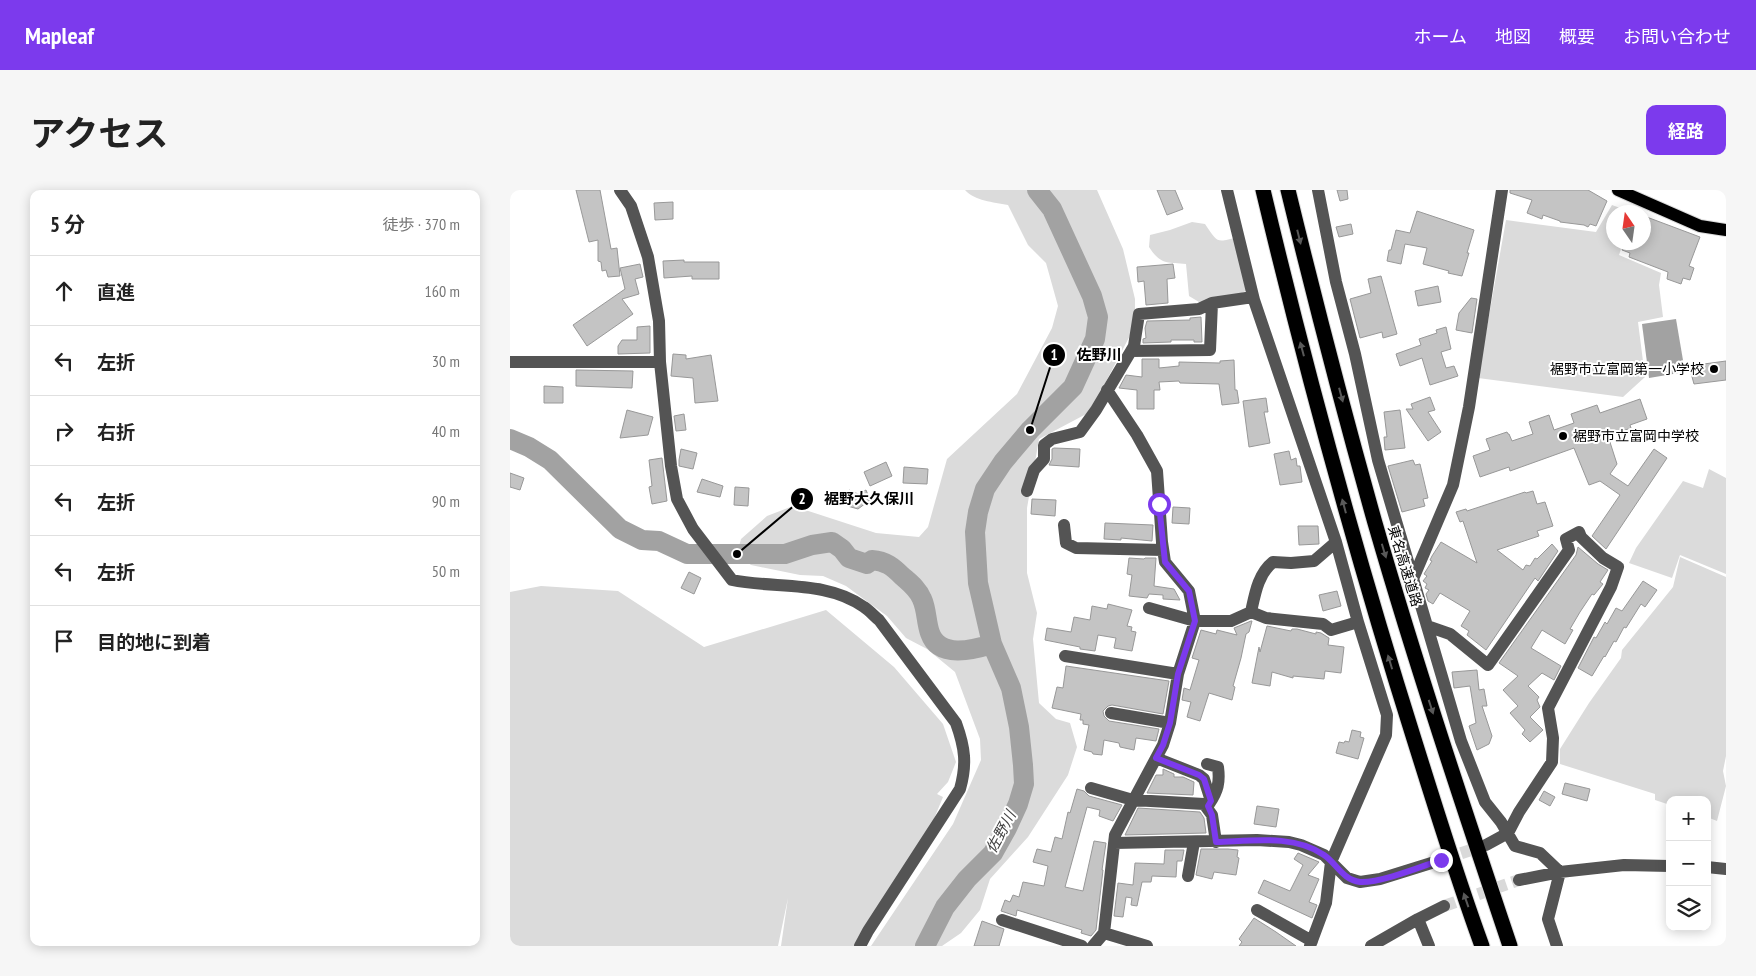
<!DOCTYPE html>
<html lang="ja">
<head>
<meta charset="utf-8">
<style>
	:root { --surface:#fff; --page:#f6f6f6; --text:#222; --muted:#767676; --line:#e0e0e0; --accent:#7c3aed }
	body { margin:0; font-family:"PT Sans Narrow","Noto Sans JP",sans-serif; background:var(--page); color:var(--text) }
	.controls { position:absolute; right:15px; bottom:15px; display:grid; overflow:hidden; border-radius:10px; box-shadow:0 2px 12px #0003 }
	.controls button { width:45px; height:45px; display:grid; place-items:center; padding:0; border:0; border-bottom:1px solid var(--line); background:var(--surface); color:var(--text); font:25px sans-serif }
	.compass { position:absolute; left:1096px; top:15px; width:45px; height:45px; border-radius:50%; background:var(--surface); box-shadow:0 2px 12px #0003; rotate:347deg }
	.stop { position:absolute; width:15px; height:15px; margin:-11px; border:4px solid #7c3aed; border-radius:50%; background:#fff }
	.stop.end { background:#7c3aed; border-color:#fff; box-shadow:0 1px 5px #0008 }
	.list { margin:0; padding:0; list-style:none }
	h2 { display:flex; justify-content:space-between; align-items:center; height:65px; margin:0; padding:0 20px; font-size:21px }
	h2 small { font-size:16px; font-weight:400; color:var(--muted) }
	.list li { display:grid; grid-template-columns:32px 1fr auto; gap:15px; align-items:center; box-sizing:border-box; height:70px; padding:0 20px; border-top:1px solid var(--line) }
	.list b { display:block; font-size:19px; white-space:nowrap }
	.list em { font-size:16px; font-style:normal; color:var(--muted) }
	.icon { flex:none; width:28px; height:28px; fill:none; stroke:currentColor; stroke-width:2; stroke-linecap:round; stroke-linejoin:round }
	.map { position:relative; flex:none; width:1216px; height:756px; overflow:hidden; border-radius:10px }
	header { display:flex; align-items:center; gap:30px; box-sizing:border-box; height:70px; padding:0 25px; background:var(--accent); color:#fff }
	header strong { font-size:24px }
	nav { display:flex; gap:28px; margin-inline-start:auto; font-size:18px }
	.intro { display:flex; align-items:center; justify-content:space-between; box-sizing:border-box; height:120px; padding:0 30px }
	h1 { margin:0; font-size:35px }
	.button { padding:12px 22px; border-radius:10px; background:var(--accent); color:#fff; font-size:18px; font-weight:700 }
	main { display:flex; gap:30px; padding:0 30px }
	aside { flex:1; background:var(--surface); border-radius:10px; box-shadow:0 2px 12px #0003 }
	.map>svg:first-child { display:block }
</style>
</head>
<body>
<header>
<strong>Mapleaf</strong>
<nav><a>ホーム</a><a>地図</a><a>概要</a><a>お問い合わせ</a></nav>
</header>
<div class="intro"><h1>アクセス</h1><a class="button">経路</a></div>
<main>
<aside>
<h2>5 分<small>徒歩 · 370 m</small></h2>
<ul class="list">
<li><svg class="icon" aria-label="ahead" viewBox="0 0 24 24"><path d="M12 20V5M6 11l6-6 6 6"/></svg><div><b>直進</b></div><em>160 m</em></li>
<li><svg class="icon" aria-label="left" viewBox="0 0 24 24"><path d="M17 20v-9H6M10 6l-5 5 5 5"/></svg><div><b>左折</b></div><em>30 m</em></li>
<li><svg class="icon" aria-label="right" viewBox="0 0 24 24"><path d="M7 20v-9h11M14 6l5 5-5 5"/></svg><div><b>右折</b></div><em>40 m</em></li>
<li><svg class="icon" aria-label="left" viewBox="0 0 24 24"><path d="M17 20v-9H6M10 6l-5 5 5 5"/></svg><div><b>左折</b></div><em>90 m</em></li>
<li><svg class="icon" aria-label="left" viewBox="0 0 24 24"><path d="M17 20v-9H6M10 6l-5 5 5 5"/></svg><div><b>左折</b></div><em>50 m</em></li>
<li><svg class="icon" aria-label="arrive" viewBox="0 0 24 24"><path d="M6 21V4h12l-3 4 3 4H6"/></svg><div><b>目的地に到着</b></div></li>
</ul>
</aside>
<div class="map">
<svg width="1216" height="756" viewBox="0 0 1216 756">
	<rect width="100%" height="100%" fill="#fff"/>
	<path fill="#dbdbdb" d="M455,0H587L613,59L625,109V136L580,222L529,249L517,318V383L527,423L523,449L529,513L546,529L560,533L567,557L558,585L518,647L480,689L470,720L451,743L432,756H361L443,634L471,570L470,549L445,482L417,459L396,448L377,426L336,396L313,386L290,385L241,375L227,364L231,349L257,326L283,316L366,343L409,347L418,337L437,269L507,204L542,138L548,116L536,73L518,55L498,15C483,12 465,11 455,0Z
		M1102,15L1121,22H1104V52L1113,53L1109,65L1151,83L1149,95L1153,127L1128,132L1135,187L1113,207L968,188L996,30L1086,42Z
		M682,32L695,34C708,53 706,53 728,47L738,100L725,106L689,112L679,106L676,74C656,72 651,75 639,57L640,45L660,40Z
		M1199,279L1216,288V384L1170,365L1162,388L1119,373L1126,358L1173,291L1193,298Z
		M1170,367L1216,387V566L1213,581L1216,596L1207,631L1197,627V610H1160V615L1145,610V604L1050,574V559L1079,513L1111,468L1112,460L1163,397Z
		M31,396L108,401L194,457L316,420L384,477L433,534L446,572L438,592L427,604L433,607L412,658L347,756H271L278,708L268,756H0V402Z"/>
	<path fill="#a2a2a2" d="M1166,129L1175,182L1139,188L1132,134Z"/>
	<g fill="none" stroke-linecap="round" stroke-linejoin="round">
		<path stroke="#a2a2a2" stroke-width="20" d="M0,249L19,257L40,270L110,339L132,350L149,351L177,364H275L302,355L322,352L332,359L339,368L357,374L362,370C376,371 383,377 392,386C400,393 408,399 412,409C417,420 416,432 420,443C429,469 463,460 482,454
			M415,756L435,717L457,689L483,663L497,638L508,614L514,594L513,575L509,537L501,498L482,454L468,393L465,342L468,322L475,299L493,272L520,240L563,197L585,149L588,127L582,106L542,19L527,0"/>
	</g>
	<path fill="#c4c4c4" stroke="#989898" d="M66,0H90L101,59L107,58L110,86L98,87L96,80L92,81L91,72L88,71V50L79,52Z
		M647,0H665L673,19L657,25Z
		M827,0H837L838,9L830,11Z
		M1000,0H1078L1097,11L1086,36L1080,34L1078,37L1074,35L1050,32V31L1033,25L1032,29L1017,23L1022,10L1000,3Z
		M163,12V29L145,30L144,13Z
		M907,21L964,40L957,63H959L952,86L938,83L939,81L913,74L917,58L895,54L891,74L877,71L879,60H881L886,40L900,43Z
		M1134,26L1190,47L1179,76L1184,78L1180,90L1173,88L1171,94L1157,89L1158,82L1119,67L1120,63L1112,60L1115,52H1134Z
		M841,34L843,44L829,47L826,37Z
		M174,70V72H209V89H182V86L154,88L153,71Z
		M130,74L133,87L125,89L129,104L112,109L123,124L77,156L63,135L115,99L110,78Z
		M663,74L665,88L657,89L658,113L636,115L634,91L628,92L627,77Z
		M871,86L887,144L873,148L872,142L850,148L840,109L861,103L858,89Z
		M928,96L931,112L908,116L905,101Z
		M961,108L967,109L962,143L946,140L949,123Z
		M691,127L692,152H684V150H661V152L633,153V149L636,148L635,138L637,131L680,130V128Z
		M140,136V163L108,164V156L112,150H127V137Z
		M936,137L941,159L931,162L936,178L944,176L948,186L920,195L912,168L890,176L886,164L911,155L909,149L927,143L926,140Z
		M163,164L176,165V169L201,165L208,211L185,213L183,188L161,186Z
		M632,169H649V178L669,176V172L710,173V171L724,170L725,200H727L729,213L712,215L709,194L670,193L669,191L649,192L650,200H644V219H627V200L609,198L616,185L632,187Z
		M1216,171V190L1184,194L1179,176Z
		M66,180L123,181L122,198L66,196Z
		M34,196L53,197V213H34Z
		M920,207L925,220L918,222L931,242L918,251L896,219H903L901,214Z
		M756,208L758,222H754L760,253L739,257L733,211Z
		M1130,209L1137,229L1120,235L1121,238L1098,246L1107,274L1100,284L1118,296L1144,259L1157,268L1096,359L1082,346L1110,305L1090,291L1079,295L1064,258L1000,281L999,277L970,287L963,266L980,260L976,249L997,242L998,244H999L1002,251L1023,244L1019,232L1039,225L1044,240L1064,233L1061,224L1087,215L1090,223Z
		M117,220L143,227L138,245L110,248Z
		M890,220L895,258L875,260L874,247H877L874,222Z
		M174,224L176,240L166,241L164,226Z
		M544,258L570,259L569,277L539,275L542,269V259Z
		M171,259L187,263L183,279L169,276V270Z
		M779,261L781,270L786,268L787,276H790L792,292L770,295L764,264Z
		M152,268L157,311L142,314L139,297L142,296L139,270Z
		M903,270L905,275L910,274L918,308L913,309L915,316L892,322L878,276Z
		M376,272L382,286L360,296L354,282Z
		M394,277L418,279L417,294L393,293Z
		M0,283L14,288L10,300L0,297Z
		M192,289L213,296L210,307L187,302Z
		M225,297L239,298L238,316L224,315Z
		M339,300L348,304L356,300L360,310L348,319L334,315Z
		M1023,301L1027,314L1035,312L1043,336L1027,341L1029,346L987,360L1013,380L1016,375L1020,376L1025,368L1027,369L1042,354L1048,361L1028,391L1025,388L976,460L957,445L959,441L951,436L960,421L930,403L923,414L918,411L916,404L919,400L915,398L917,394L913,391L917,386L914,384L922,371L920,370L922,366L931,352L967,373L953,331L950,332L946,322L956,319L957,321L1015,302L1016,303Z
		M522,309L546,310L545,326L521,324Z
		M663,317L680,318L679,334L662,333Z
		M595,333L643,335L642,351L611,348V350L594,349Z
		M788,336H808L809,354L789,355Z
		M1068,357L1088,374L1098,380L1090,392L1093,394L1084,405L1082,404L1070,422L1060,439L1063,440L1055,454L1032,440L1021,458L1051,476L1044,490L1032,483L1018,496L1029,507L1027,510L1030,517L1020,527L1033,540L1020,552L1012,544L1015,540L1000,523L1008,516L993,500L1008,486L989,473L1066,365Z
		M619,368L634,369L635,368H646L644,396L664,399L670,410L653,409V405L639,404L637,408L619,406L622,385L617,384Z
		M179,382L191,388L184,404L171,398Z
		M1133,391L1147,400L1135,417L1131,414L1116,438L1114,437L1106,452L1104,451L1095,467L1094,466L1082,486L1068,478L1084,447L1086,448L1095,432L1097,434L1106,418L1112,421Z
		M827,401L831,416L813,421L809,405Z
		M598,414L622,420L617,436L622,437L621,441L626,442L622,461L604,458L606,448L588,445L585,461L570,459V457L535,450L537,438L561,442L564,427L580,430L582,416L597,419Z
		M741,431H742L739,442L736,444L731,468L723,496L725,497L722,510L699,503L690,531L677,527L681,512L672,510L674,498L680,500L689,470L682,468L691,440L706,444L707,440L727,445L724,438Z
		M757,436L781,441L782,439H787L806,444V442L811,443L819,448L818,455L834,457L831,483L815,481L814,489L783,486V488L762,482L760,496L742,493L749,457L750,462Z
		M556,476L659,491L653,524L602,515L598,516L593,521L594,526L599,531L649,539L646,551L626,548L624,560L610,557L609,553L594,550L592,565L583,564L582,562L574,560L579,535L573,534V530H570L571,524L542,518L547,497L553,498Z
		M967,480L969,500L974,499L977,516H972L982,546L979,554L967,560L959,536L966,533L960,496L944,498L942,482Z
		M842,540L851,542L850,547L854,548L848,569L826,563L829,552L834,553L835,551L839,552Z
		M653,579L664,584V587H673L684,592L683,605L637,603L646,585H653Z
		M1055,593L1080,599L1077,611L1052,604Z
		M567,599L574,601L579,606L612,615L603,631L589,626L590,620L577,617L555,697L573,701L584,651L596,653L592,680H593L586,740L581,746L571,743L572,740L507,720L506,726L491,721L495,710L500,712L503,705L509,707L513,692L534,696L538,676L523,672L527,659L541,662L545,647L552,649L558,622L560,623Z
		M1034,601L1045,607L1040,616L1029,610Z
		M747,616L769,619L766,637L744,634Z
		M628,618L690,622L694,628L696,643L615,645Z
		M691,659H718L728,660L727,667L729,668L726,685L704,682L702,689L686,685Z
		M655,660H674L672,671H667L666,687L642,686L641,692H632L627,716L621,715L622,708L616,707L613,727L604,726L608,693L623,695L625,673L654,674Z
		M788,663L809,672L798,685L809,689L799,712L807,715L802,728L748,703L754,690L780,701L793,675L784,669Z
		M744,728L766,742L786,756H729L732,752L729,749Z
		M472,731L494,739L489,756H464Z"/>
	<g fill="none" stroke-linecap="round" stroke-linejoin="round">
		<path stroke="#d9d9d9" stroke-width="12" stroke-dasharray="12 6" stroke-linecap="butt" d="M934,669L976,655
			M934,716L1009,690"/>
		<defs>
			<path id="major" d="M1108,0L1190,36L1216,40"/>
			<path id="highway" d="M753,0C797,185 847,368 904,549C926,619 947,688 972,756
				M778,0C805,111 834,223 865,333C906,475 953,616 1000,756"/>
		</defs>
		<use href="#major" stroke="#dbdbdb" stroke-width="14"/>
		<use href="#highway" stroke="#dbdbdb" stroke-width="17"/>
		<path stroke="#545454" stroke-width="12" d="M110,0L121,16L138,67L149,131L150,172L161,276L167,309L183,339L222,390C265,399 317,390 354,417C360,421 364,426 369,430L446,533C455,558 457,574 450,599L358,741L350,756
			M717,0L744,110L826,352L848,432L877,525L876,545L821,672L816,713L800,756
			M808,0L826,92L845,164L868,270L951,551L975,612L991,632L1005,656L1030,663L1050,682L1038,729L1047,756
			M621,161L700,160L702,113
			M0,172H150
			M597,200L627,245L647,281L652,352L655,372L679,401L685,431L639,418
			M517,301L524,280L534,269V255L542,249L570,242L586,220L624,156L629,124L689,119L702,113L743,107
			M554,335L556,353L566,358L653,360
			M903,389L943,295L959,217L992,0
			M741,422C745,404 748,384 763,372L781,373L804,371L826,352
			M917,436L940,444L978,475L1059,360L1056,349L1069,342L1071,347L1093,368L1108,377L1101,397L1038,518L1043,548L1042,572L1009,622L998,643L976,655
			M555,466L668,484
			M601,523L660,533
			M646,568L689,585L694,589L701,611
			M697,574L708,577C710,592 708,601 699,614
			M581,598L623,610L694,614L702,625L706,652
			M604,653L747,650L779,652L791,655L814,665L837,688L850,692L870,689L931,670
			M1197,677L1216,679
			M678,686L684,652
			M1009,690L1050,682L1114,675L1160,676
			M747,720L802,751
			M908,729L919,756
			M492,730L572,756
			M594,743L637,756
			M583,756L594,743L605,645L653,555L660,533L668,484L685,431H721L741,422L756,428L813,434L821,440L848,432
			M861,756L908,729L934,716"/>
		<use href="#major" stroke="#000" stroke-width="12"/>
		<use href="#highway" stroke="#000" stroke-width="15"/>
	</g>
	<defs><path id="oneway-solid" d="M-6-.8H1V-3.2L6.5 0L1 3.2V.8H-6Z" transform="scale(1.25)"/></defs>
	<g fill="#595959">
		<use href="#oneway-solid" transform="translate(789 47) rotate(76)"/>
		<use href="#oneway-solid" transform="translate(792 159) rotate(-105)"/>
		<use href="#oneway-solid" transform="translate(831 205) rotate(75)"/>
		<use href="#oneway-solid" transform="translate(834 316) rotate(-105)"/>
		<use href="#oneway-solid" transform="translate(874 361) rotate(73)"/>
		<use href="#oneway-solid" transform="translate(880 472) rotate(-107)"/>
		<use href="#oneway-solid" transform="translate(921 517) rotate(72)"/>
		<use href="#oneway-solid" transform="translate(956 710) rotate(-109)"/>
	</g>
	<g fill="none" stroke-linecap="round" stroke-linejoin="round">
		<path stroke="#7c3aed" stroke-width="6" d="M649,314L655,372L679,401L685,431L668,484L660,533L653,555L646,568L689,585L694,589L701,611L698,616L702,625L706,652C741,651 784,644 814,665C827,674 833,690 850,692C871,693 910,677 931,670"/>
	</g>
	<g fill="#000" stroke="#fff" stroke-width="2">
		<circle cx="1204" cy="179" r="5"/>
		<circle cx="1053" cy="246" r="5"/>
	</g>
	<g text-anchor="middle" stroke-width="4" stroke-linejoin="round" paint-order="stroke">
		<g font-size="14" fill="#000" stroke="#fff" text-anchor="end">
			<text x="1194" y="184">裾野市立富岡第一小学校</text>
			<text x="1063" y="251" text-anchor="start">裾野市立富岡中学校</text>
		</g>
		<g font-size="14" fill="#000" stroke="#fff">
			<text transform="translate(895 376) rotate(73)" y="5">東名高速道路</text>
		</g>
		<g font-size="15" font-style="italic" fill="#434343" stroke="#fff">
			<text transform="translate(491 642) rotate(-62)" y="5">佐野川</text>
		</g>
	</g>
	<path fill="none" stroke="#000" stroke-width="2" d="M520 240L544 165M227 364L292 309"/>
	<g fill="#000" stroke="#fff" stroke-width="2">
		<circle cx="520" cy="240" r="5"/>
		<circle cx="227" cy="364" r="5"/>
		<circle cx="544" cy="165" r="12"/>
		<circle cx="292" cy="309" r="12"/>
	</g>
	<g font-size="15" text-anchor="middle" font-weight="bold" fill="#fff">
		<text x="544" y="170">1</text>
		<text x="292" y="314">2</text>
	</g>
	<g font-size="15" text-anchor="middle" font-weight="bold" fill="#000" stroke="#fff" stroke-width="4" stroke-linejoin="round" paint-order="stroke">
		<text x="589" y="170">佐野川</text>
		<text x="359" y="314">裾野大久保川</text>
	</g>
</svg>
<div class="controls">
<button>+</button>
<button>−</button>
<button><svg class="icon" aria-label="layers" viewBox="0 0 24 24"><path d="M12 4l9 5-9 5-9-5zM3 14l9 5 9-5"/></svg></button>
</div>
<svg class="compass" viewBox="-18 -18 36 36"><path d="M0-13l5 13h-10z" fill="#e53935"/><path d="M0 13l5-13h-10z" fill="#767676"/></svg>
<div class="stop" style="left:649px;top:314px"></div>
<div class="stop end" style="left:931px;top:670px"></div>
</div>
</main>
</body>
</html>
